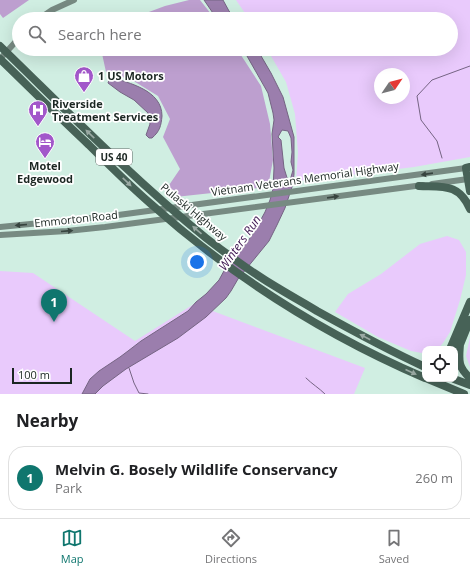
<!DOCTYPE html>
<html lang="en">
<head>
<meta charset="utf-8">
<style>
	:root { --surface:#fff; --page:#f6f6f6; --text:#202124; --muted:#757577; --line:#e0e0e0; --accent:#0f766e }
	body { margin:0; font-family:"Open Sans",sans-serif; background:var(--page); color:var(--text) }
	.controls { position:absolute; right:12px; bottom:12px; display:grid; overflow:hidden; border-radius:8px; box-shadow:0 4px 16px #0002 }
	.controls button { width:36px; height:36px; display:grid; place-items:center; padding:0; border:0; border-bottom:1px solid var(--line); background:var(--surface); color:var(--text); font:20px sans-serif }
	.compass { position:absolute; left:374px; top:68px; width:36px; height:36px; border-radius:50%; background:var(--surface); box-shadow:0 4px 16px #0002; rotate:55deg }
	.scale { position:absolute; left:12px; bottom:10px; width:60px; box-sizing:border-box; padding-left:4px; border:2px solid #1b2622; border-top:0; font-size:11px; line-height:14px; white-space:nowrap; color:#1b2622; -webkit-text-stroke:3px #fff; paint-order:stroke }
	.you { position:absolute; left:197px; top:262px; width:14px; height:14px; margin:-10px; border:3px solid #fff; border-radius:50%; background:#1a73e8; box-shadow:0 0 0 6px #1a73e833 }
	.badge { display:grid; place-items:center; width:26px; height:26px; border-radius:50%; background:var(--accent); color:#fff; font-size:13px; font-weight:700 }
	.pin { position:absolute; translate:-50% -33px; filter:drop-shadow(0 1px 2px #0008) }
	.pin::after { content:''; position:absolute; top:21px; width:14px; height:12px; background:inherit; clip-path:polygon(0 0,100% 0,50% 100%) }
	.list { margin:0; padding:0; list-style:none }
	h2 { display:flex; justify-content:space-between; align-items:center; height:52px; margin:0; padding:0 16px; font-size:17px }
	h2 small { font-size:13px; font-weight:400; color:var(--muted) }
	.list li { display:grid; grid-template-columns:26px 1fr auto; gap:12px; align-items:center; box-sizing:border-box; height:64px; margin:0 8px 8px; padding:0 8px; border:1px solid var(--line); border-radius:16px }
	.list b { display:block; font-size:15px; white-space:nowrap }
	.list p { margin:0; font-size:13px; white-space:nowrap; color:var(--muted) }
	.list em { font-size:13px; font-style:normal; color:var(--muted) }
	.icon { flex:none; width:22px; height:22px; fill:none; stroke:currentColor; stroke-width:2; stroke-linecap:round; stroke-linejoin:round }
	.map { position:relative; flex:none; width:470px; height:394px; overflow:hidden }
	.search { position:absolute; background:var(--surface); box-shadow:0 4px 16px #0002; left:12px; right:12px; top:12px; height:44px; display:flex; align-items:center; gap:10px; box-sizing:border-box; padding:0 14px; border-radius:22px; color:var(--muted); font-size:15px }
	.sheet { height:124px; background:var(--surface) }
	nav { display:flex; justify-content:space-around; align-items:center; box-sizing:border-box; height:56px; border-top:1px solid var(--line); background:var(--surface); font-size:11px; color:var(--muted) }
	nav a { display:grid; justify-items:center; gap:2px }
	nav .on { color:var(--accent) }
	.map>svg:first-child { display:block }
</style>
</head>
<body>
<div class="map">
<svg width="470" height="394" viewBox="0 0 470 394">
	<rect width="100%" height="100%" fill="#d0eee2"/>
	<path fill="#e9cafc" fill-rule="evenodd" d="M236,0H470V157L414,167L365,173L326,179L296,181L298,153L295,114L286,82L267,49H451V19H249ZM380,74H404V98H380Z
		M447,236L459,240L466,252V275L460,300L450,332L443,343L438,349H425V352L422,353L411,351L378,337L335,312L348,294L381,274L420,244Z
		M0,271L33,273L135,341L194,304L365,368L354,394H0Z
		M470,337V367L466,356Z"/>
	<path fill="#bd9fcf" d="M0,0H29L3,18L0,14Z
		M189,0H200L215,19H130L165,6Z
		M101,49H237L261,86L270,124L273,160L268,187L175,197L165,191L180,169L163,137L170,119L158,96L132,80L106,72Z"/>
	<path fill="#9b7ead" stroke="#756483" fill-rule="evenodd" d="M204,0H223L229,11L235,19H217Z
		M243,49H257L271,73L283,97L294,137V174L293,184L285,208L277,225L269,241L238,279L231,291L226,298L206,317L178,338L126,369L103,386L95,394H82L90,379L99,371L120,357L128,351L141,341L188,311L196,302L206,294L219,280L225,269L239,253L253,234L265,212L270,200L273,189L274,168L272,134L274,120L273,113L268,93ZM282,130L288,131L291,138L292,152L291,162L293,170L291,177L288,181L284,168L281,140L278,137Z
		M110,77C129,83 162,90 162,116C161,126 160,131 152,138H149L146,135L150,124L148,113L134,100L120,92L108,83Z"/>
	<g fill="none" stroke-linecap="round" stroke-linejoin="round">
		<path stroke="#756483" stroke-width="1" d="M442,158L437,141L421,120L417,96L432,80L470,66
			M129,368L134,383L139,393L148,394
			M306,378C312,384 319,388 325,394"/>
		<path stroke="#778a82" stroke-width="6" d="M39,19L52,10L74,0
			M0,59L19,38
			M432,184L468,179
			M0,227L111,216L466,168
			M0,235L67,231L105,227L423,185"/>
		<path stroke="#476257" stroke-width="8" d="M0,46C67,111 133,179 206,238C228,255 254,274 278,288C291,296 304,303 317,311C353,331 388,350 425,367
			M0,59C30,88 59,117 89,145C109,165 129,185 151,204C232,276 325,335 425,378
			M470,167L466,168L470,191
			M419,186C443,187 459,183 470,209
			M460,344C459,360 457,366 470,378
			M459,347L470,320
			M450,349L470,302
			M428,379L464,394
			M454,379L470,385"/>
	</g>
	<defs><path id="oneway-solid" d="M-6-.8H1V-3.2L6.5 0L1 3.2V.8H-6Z"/></defs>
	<g fill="#9aa9a3">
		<use href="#oneway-solid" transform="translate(90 134) rotate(-136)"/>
		<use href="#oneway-solid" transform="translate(127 182) rotate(44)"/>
		<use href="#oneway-solid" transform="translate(197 230) rotate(-139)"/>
		<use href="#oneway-solid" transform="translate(365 337) rotate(-152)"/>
		<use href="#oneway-solid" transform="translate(411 372) rotate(24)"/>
	</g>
	<g fill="#37443f">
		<use href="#oneway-solid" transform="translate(427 174) rotate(172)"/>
		<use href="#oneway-solid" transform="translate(333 197) rotate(-8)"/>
		<use href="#oneway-solid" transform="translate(21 225) rotate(175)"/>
		<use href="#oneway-solid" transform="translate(67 231) rotate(-5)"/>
	</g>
	<defs>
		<symbol id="shop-pin" viewBox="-11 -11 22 30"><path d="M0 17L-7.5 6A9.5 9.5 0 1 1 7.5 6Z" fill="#a257ca" stroke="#fff"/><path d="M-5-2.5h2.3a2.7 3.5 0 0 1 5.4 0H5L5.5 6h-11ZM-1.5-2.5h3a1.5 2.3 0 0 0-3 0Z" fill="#fff"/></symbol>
		<symbol id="hospital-pin" viewBox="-11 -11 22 30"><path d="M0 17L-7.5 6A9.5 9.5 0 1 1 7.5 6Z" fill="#a257ca" stroke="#fff"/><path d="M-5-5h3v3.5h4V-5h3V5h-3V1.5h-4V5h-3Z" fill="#fff"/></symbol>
		<symbol id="hotel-pin" viewBox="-11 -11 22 30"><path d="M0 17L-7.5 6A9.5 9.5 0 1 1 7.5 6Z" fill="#a257ca" stroke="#fff"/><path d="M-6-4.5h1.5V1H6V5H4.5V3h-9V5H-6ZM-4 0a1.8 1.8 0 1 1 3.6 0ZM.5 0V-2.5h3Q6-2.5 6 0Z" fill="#fff"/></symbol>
	</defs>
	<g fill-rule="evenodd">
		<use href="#shop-pin" x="73" y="65" width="22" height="30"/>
		<use href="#hospital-pin" x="27" y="99" width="22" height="30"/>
		<use href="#hotel-pin" x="34" y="131" width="22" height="30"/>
	</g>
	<g text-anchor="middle" stroke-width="3.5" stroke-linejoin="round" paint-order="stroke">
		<rect fill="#fff" stroke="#5f6764" stroke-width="1" x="96" y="149" width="36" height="16" rx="3"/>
		<g font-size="10" font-weight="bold" fill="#1b2622">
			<text x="114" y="161">US 40</text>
		</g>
		<g font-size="11" font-weight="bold" fill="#1b2622" stroke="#fff" text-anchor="start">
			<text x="98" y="80">1 US Motors</text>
			<text x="52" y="108">Riverside<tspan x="52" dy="13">Treatment Services</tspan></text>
			<text x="45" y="170" text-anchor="middle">Motel<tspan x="45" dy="13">Edgewood</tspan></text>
		</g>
		<g font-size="11" fill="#1b2622" stroke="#fff">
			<text transform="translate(305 179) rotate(-8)" y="4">Vietnam Veterans Memorial Highway</text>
			<text transform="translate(194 212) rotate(40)" y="4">Pulaski Highway</text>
			<text transform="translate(76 219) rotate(-6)" y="4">Emmorton Road</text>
		</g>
		<g font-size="12" font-style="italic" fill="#3d1651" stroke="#fff">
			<text transform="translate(240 243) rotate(-55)" y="4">Winters Run</text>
		</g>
	</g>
</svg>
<div class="controls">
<button><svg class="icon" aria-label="locate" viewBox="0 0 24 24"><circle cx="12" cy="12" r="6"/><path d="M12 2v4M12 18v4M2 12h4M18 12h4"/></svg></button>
</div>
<svg class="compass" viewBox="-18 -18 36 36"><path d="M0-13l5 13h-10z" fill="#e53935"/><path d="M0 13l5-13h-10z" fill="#757577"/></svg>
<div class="scale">100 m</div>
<div class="you"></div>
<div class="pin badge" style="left:54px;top:322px">1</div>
<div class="search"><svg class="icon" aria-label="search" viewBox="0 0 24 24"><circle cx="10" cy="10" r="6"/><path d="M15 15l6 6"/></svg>Search here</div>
</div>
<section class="sheet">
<h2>Nearby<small></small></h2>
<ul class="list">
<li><span class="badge">1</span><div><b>Melvin G. Bosely Wildlife Conservancy</b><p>Park</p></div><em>260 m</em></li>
</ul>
</section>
<nav>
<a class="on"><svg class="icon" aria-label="map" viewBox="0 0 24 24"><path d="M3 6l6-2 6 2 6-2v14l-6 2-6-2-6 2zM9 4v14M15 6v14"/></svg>Map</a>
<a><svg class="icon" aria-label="directions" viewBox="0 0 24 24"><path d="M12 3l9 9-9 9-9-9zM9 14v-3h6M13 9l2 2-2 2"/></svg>Directions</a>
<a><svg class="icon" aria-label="saved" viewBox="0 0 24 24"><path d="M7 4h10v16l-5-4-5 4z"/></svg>Saved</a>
</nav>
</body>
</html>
